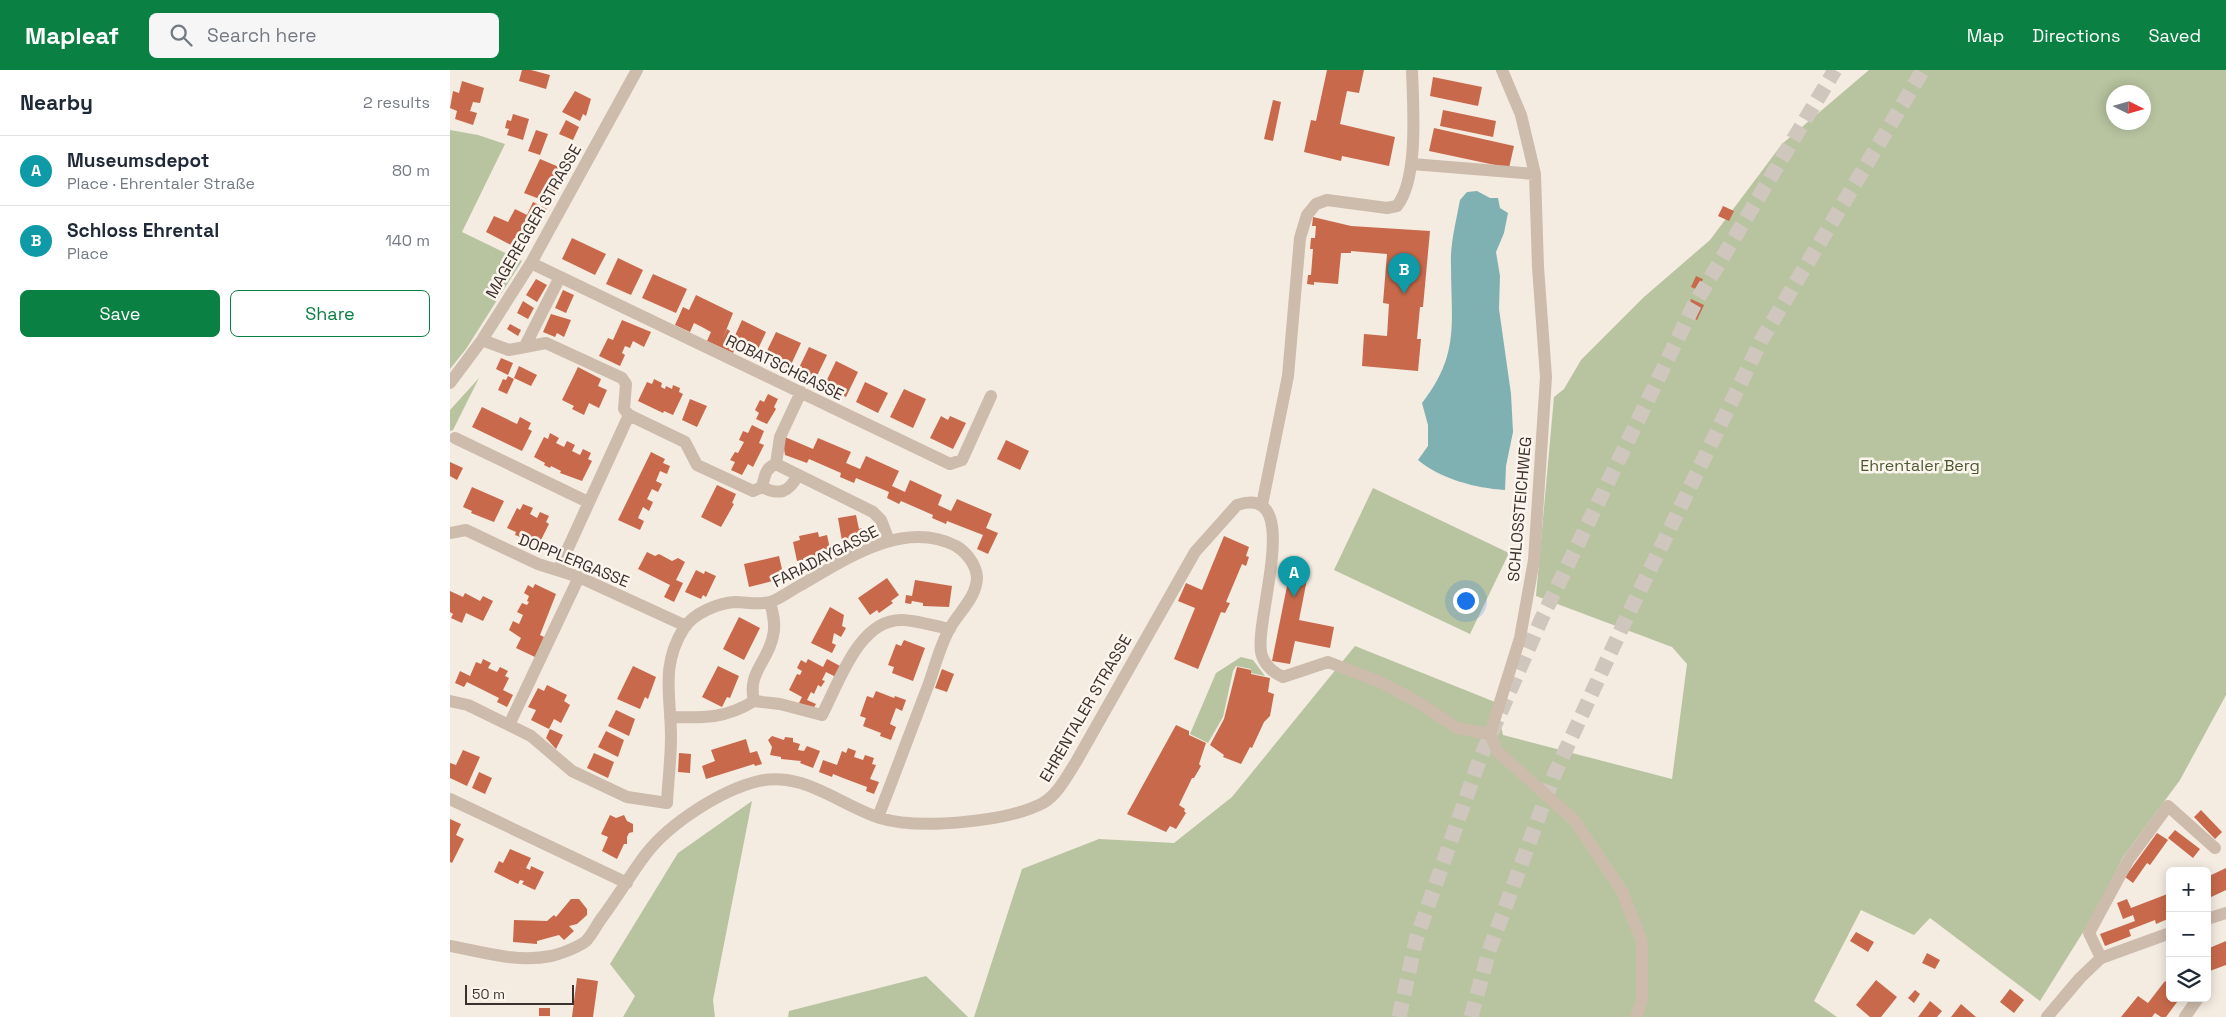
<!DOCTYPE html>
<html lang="en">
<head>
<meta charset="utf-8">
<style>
	:root { --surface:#fff; --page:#f6f6f7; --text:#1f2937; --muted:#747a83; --line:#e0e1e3; --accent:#0b8043 }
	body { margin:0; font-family:"Space Grotesk",sans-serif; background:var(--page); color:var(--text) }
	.controls { position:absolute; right:15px; bottom:15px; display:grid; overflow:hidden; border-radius:8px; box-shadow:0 2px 12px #0003 }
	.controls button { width:45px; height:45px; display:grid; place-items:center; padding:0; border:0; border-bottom:1px solid var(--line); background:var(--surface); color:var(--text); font:25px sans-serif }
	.compass { position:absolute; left:1656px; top:15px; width:45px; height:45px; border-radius:50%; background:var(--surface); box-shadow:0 2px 12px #0003; rotate:95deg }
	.scale { position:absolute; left:15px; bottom:12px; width:109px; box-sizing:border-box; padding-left:5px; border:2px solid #3b302b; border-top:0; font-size:14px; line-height:18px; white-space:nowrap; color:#3b302b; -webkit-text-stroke:4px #fbf5ee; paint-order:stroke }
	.you { position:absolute; left:1015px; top:530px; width:18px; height:18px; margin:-12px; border:4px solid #fff; border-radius:50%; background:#1a73e8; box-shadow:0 0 0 8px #1a73e833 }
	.badge { display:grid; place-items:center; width:32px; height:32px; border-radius:50%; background:var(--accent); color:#fff; font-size:16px; font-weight:700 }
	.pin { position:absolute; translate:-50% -41px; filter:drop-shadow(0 1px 2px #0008) }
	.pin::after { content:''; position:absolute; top:26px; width:18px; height:15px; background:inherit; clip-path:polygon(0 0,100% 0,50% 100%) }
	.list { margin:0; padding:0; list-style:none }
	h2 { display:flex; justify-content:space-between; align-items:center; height:65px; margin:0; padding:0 20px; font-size:21px }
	h2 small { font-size:16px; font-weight:400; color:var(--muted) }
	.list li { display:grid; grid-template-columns:32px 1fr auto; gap:15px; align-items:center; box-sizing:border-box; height:70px; padding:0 20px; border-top:1px solid var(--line) }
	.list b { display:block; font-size:19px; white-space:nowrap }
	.list p { margin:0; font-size:16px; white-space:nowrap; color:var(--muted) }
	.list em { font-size:16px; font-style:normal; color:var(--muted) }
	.actions { display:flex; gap:10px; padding:15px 20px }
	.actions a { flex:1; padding:11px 0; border:1px solid var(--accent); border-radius:8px; text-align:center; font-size:18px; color:var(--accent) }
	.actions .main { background:var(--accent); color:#fff }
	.icon { flex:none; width:28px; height:28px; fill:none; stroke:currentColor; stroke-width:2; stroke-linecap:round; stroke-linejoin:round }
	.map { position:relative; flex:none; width:1776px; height:947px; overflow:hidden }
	header { display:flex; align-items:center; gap:30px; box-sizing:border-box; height:70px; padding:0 25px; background:var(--accent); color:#fff }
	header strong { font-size:24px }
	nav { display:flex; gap:28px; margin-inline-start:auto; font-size:18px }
	.search { width:350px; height:45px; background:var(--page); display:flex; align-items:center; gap:12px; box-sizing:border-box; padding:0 18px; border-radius:8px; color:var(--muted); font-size:19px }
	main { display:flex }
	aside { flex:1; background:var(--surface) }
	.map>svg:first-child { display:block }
</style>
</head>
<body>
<header>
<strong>Mapleaf</strong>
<div class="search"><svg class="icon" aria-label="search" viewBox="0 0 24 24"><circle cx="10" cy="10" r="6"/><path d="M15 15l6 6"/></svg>Search here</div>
<nav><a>Map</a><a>Directions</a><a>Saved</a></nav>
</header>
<main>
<aside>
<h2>Nearby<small>2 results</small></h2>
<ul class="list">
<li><span class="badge" style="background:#0f9aa8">A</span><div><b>Museumsdepot</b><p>Place · Ehrentaler Straße</p></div><em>80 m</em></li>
<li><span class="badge" style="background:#0f9aa8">B</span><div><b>Schloss Ehrental</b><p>Place</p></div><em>140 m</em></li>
</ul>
<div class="actions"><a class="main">Save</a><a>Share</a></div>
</aside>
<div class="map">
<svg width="1776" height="947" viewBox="0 0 1776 947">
	<rect width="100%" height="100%" fill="#f4ebe1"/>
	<path fill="#b8c4a0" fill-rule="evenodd" d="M1419,0H1776V625L1730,710L1673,787L1645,843L1590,931L1480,848L1464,865L1411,840L1364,931L1387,947H524L572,799L649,769L724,773L782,727L905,576L1045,632L1053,665L1222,709L1237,594L1222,577L1086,526L1104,327L1114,319L1131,290L1194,227L1260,170L1332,74ZM1664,22H1694V52H1664Z
		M0,60L28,65L55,74L12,162L72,191L16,279L0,299Z
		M29,308L3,360L0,361V340Z
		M923,418L1059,483L1020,564L884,500Z
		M791,587L803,590L815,606L801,603V599L786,596L783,601L773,647L758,673L740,664L766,603Z
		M302,731L263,930L265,947H173L185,926L160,894L228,783Z
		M476,906L518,947H338L339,941Z"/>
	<path fill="#7fb0b2" d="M1027,121L1040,128H1048L1050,138L1058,143L1054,163L1046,182L1050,206L1049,239L1061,324L1063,362L1056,396L1055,420C1025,418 991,409 968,390L978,376V355L972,333C1010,285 1001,252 1001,195C1000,174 1006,152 1010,130L1017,122Z"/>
	<path fill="#c8694b" d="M72,0H81L100,5L96,19L69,11Z
		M877,0H914L909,23L897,21L890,54L945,67L939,96L892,86L891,91L854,82L861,50L866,51Z
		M983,7L1032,17L1028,36L980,26Z
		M12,11L34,18L30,33L23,32L20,41L27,43L23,55L5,49L7,41L0,38L3,21L9,23Z
		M125,21L141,29L136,46L133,44L130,51L112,42Z
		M823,30L831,32L823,71L814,69Z
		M993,40L1046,51L1043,67L990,56Z
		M63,44L79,49L73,70L57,65L59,59L55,58L57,50L61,51Z
		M116,50L129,57L123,70L109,64Z
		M984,58L1064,76L1059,98L979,81Z
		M86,60L98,64L90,85L78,81Z
		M90,89L109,97L100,116L106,119L100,133L74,123Z
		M83,132L97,139L84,165L72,159L63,176L36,162L44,146L58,152L65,139L77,145Z
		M1273,136L1284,141L1279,151L1268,146Z
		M863,147L901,156L980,161L973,237H970L967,269H971L968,301L912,296L914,264L937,266L939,234L933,233L937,184L901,181V183H891L888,214L864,212V215L857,214L858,205H861L863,179H860L861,168H865L866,156H862Z
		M122,168L156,184L145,205L112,189Z
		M168,188L193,200L181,225L156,214Z
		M203,204L237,219L226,243L192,228Z
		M1246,206L1253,209L1248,220L1241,217Z
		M86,209L97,215L87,232L76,225Z
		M113,220L124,225L116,243L105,238Z
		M246,225L283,243L273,268L277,259L280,261L277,267L283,270L292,250L316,262L307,281L288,272L283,283L257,271L261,262L252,257L244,253L240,262L225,255L233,237L239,240Z
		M1241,229L1254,235L1247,250L1237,245Z
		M73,231L84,238L78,249L67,243Z
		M101,244L121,250L114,267L107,263L105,267L93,262Z
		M172,250L201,262L194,277L183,271L180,278L175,276L172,283L175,285L170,296L149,286L158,268L163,270Z
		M60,254L71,260L68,266L57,259Z
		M326,262L351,273L339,299L314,287Z
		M359,277L377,285L365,310L347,302Z
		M51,288L63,293L58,305L46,299Z
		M386,291L408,302L396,327L374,316Z
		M69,296L87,305L81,316L64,308Z
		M128,297L151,309L148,316L157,320L149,338L139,333L134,345L122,339L124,336L112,330Z
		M58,306L64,309L57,324L48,320L53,309L56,310Z
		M204,309L212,313L211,317L215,319L216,316L222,319L223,315L230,318L229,322L233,324L223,345L214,341L213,343L188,331L197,312L202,314Z
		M415,312L438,323L428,343L406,332Z
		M454,319L476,329L463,358L440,347Z
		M318,324L328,329L324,337L326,339L317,354L306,349L309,343L305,340L310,330L314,332Z
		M240,329L257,336L247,357L232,350Z
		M32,337L67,354L70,347L81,353L78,359L82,361L72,381L22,357Z
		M491,346L498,350L500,346L516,353L503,379L480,368Z
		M302,355L314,361L309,373L314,375L303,397L298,394L292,405L281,400L285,392L280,390L285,382L288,383L294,372L289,370L293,361L298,363Z
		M100,363L109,368L106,373L114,377L117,371L125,375L122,381L130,385L133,379L141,383L138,389L142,391L132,411L110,403L111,401L101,396L100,398L94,395L95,393L84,387L94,367L98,369Z
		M335,367L363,379L368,368L401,382L396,393L410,399L416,386L449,401L442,416L455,422L460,410L492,425L488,435L501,441L507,429L542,444L536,458L548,463L538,484L527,479L533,465L497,451L496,454L482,448L483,445L451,431L449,434L437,428L439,422L406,408L404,413L390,407L391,403L359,389L357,393L335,385L333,371Z
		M556,370L579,381L570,400L547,389Z
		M201,382L215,389L213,393L220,396L217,404L210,401L206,411L212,414L208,422L202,419L197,429L203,432L199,441L193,437L188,448L194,451L190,460L168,450Z
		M0,392L13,398L7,410L0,406Z
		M267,415L286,424L282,433L284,434L271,457L251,447Z
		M22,417L54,431L44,452L21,443L22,441L13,437Z
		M73,434L83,438L80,444L87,448L90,442L99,446L96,452L99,454L89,474L65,465L66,462L57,458L67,438L70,440Z
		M406,445L409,459L412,458L413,465H409L411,472L393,477L388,448Z
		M368,462L369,467L377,465L381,483L374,485L375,489L355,494L354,490L347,491L343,472L350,470L349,466Z
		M774,466L799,477L796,486L799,487L796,496L792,494L776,532L780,533L775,543L771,542L748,599L724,589L745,538L728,531L736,513L752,520Z
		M197,482L205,486L209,484L222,491L228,488L235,492L226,510L233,513L224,532L214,527L220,515L188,499Z
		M329,486L334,508L299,517L294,494Z
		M246,500L254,504L255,501L266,506L256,527L253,525L251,529L235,522Z
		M840,501L858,504L849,550L884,557L880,578L845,571L840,594L822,591Z
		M437,508L449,525L441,531L443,533L429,543L427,540L420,545L408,528Z
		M465,510L502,516L499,537L473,536V533L462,531L461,534L455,533L456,525L462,526Z
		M85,514L106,524L90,565L94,567L85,587L66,578L71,568L59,560L63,551L69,554L73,545L67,542L72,533L77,535L79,532L77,531L79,526L74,523L78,515L83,518Z
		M0,521L13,527L15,523L30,531L33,526L43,531L33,551L16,543L12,553L1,548L3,544L0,542Z
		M380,537L394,545L392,556L396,558L391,567L384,563L382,573L386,575L382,583L361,573Z
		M289,547L310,558L294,590L273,579Z
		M454,570L475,578L463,611L442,603L444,597L438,595L446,574L451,576Z
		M33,589L41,593L38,598L47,602L50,597L58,601L55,606L59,608L53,620L63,625L57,637L47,632L49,628L17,612L14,617L5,613L10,601L20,606L26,592L31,594Z
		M358,589L373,597L377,589L392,597L386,607L376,602L372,610L375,611L371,617L368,615L364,624L361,622L357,630L366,634L361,642L348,635L352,627L339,620L347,604L350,605L352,601L347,598L351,590L356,593Z
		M183,596L206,607L198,629L195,627L190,639L167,629Z
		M268,596L289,606L280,628L277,627L272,637L252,627Z
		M787,597L801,600V604L820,608L818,622L824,624L820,646L814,652L802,678L800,677L791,694L773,687L774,685L760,675L774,649Z
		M492,599L504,604L497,622L485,618Z
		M97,615L117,625L114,631L120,635L111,653L104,649L99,659L81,650L86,640L78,637L88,618L94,621Z
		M426,621L444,628L445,626L456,630L452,641L446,638L440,654L446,657L441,670L430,666L431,663L413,656L416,648L410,646L417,626L423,628Z
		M166,640L185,649L179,666L158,656Z
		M726,655L739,661V665L756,673L749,694L751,696L744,708H742L729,735L735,739L734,741L736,743L726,759L720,756L716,762L677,744Z
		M100,659L113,665L106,679L96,668Z
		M156,661L174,670L168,687L148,677Z
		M322,666L334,670L335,667L343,668V672L350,674L348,680L354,681L357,676L370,681L363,698L350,693L351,691L331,689V687L320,685L322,677L318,670Z
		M296,669L300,683L307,681L312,694L305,696L304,694L256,709L252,696L265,691L261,680Z
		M398,678L406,681L404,687L413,690L415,685L424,688L422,694L426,695L420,709L429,712L424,724L416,721L417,717L393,708L383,704L382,707L369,702L373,690L387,695L392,681L396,683Z
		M13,680L30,687L17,716L0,708V693L6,695Z
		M144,683L164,692L158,708L137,698Z
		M229,683L241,684L240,703L228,702Z
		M29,702L42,708L35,724L22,718Z
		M1751,740L1772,762L1765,769L1744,747Z
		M160,745L166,748L174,745L177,751L183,754V762L179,763L177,767V774H174L167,789L152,781L158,767L151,764Z
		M0,749L11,754L6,765L14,769L2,793L0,792Z
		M1725,760L1750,779L1743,788L1718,768Z
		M1707,763L1718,770L1700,795L1697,793L1683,813L1675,807Z
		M60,779L81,788L76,798L80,800L81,796L94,802L85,820L72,814L74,811L70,810L68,814L44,802L49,791L53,793Z
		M1776,798V820L1757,829V807Z
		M1720,823V848L1706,854L1705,850L1679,860L1681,866L1655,876L1650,864L1685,851L1683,845L1673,849L1667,833L1677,829L1681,838Z
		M121,829H129L137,839V845L127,854L119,856L124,861L114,870L109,865L87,871V874L63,872L64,850L97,851L104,845L106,847Z
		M1406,862L1424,872L1418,882L1400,871Z
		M1776,871V895L1757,902V879Z
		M1477,883L1490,890L1485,899L1472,893Z
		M127,908L148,911L143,947H122Z
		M1426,910L1447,927L1431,947H1420L1406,935Z
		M1715,911L1720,915V928H1730L1716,947H1711L1705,943L1702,947H1671L1688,926L1698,933Z
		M1560,919L1574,930L1564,943L1550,932Z
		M1465,920L1470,924L1464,933L1458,928Z
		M1480,931L1492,941L1487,947H1468Z
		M1511,934L1526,947H1501Z
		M89,938H100V946H89Z"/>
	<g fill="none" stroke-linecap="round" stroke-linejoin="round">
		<path stroke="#cfc6bd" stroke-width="15" stroke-dasharray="15 8" stroke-linecap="butt" d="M949,947L966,870L1029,691L1091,550L1244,235L1385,0
			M1021,947L1039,881L1105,703L1175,551L1312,269L1473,0"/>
		<path stroke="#cdbbac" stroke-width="12" d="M1052,0L1071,45L1085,104L1088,197L1096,307L1084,490L1070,568L1040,664L1048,682L1125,751L1172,821L1192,872V930L1186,947
			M962,94L1085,104
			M81,193L500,394L512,390L541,326
			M32,270L59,280L96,273L172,308L176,314L174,339L179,345L235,372L247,395L303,421L312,417
			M75,276L110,207
			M0,313L32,270L81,193L187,0
			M5,368L138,432
			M326,394L330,367L351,322
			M312,417C315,406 315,398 326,394L423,442L431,450L439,471
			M312,417C330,426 339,422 348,405
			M812,435L838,306L850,168L857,145L866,134L877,130L937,138L947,136C969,108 963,35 962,0
			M0,463L16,460L88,494L129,507L236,556
			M108,500L179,345
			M320,532C323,543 326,555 323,566C318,592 297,602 304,631L330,634L372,645C389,613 409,548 453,550C469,551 485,556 500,559
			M0,631L18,635L81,666L122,701L177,727L217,733
			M220,647C253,648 275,649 304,631
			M59,655L129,507
			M0,729L177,813
			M217,733C218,711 221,689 221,667C221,626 210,596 234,558C244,543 268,533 285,532C296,532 309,535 320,532C330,529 341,520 351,515C396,489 453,449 506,476C516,482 526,494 527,507C527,527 509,542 500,558C490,575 485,597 478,616C461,660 445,704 428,747
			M1757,849L1776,843
			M0,876C33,882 67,893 101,886C110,884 129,877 136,871C142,865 146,856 151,849C167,828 180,805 196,784C220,753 271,720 309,711C354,701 389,735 430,748C468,760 557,752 593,733C608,724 617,706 626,692L745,482L787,435C857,412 801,556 812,586C816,597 824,603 833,607L878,592L928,611L968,632L1007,658L1040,664
			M1651,888L1639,863L1679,789L1718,736L1765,778
			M1597,947L1630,908L1651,888L1720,863
			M1735,947L1748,928"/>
	</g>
	<g text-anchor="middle" stroke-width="5" stroke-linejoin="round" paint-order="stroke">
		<g font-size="16" fill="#3b302b" stroke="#fbf5ee">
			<text transform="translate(83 151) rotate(-60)" y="6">MAGEREGGER STRASSE</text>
			<text transform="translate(335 297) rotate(26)" y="6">ROBATSCHGASSE</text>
			<text transform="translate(1069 439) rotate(-85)" y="6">SCHLOSSTEICHWEG</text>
			<text transform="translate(375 486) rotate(-27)" y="6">FARADAYGASSE</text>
			<text transform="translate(124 490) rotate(22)" y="6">DOPPLERGASSE</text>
			<text transform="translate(635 638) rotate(-60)" y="6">EHRENTALER STRASSE</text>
		</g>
		<g font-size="16" fill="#4a5a2e" stroke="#fbf5ee">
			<text x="1470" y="401">Ehrentaler Berg</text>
		</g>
	</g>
</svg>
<div class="controls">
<button>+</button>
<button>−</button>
<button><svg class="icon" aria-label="layers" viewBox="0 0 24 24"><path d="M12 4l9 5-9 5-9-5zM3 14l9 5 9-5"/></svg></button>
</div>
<svg class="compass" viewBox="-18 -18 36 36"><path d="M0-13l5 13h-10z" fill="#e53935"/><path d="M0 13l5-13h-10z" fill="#747a83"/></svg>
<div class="scale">50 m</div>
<div class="you"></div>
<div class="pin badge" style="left:844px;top:527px;background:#0f9aa8">A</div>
<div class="pin badge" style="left:954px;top:224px;background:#0f9aa8">B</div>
</div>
</main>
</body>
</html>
